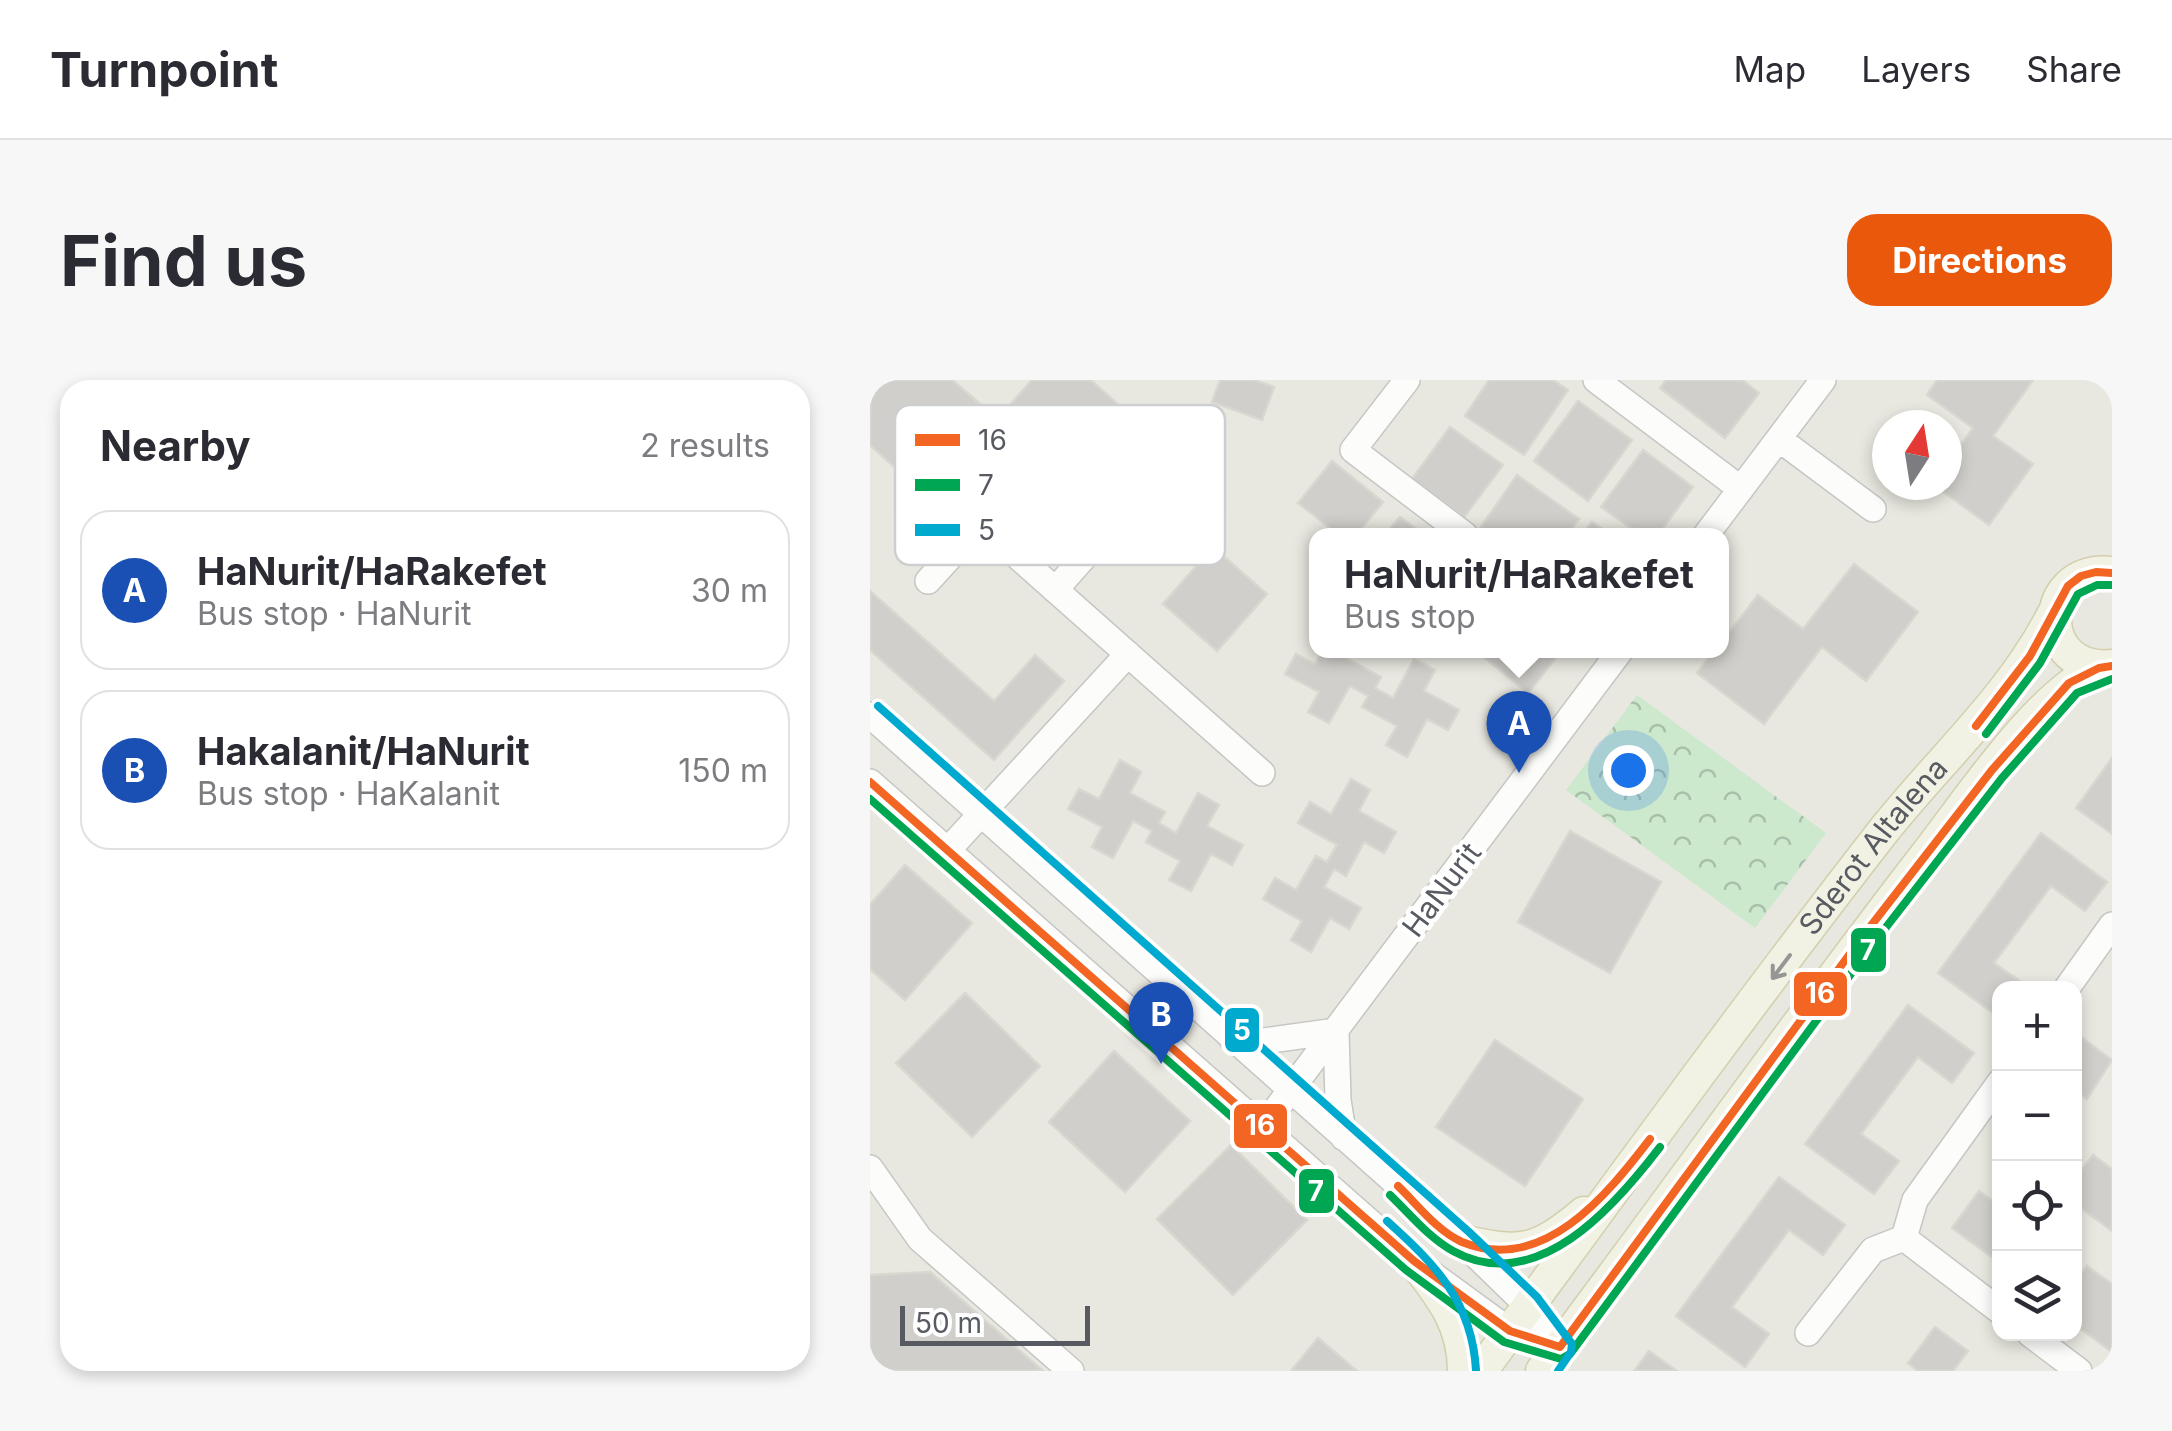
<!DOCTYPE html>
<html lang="en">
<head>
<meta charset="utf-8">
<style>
	:root { --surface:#fff; --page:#f7f7f7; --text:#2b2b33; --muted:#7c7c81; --line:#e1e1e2; --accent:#ea580c }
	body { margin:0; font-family:Inter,sans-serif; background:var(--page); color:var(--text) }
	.controls { position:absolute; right:30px; bottom:30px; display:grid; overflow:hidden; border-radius:20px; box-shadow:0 5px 15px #0003 }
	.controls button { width:90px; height:90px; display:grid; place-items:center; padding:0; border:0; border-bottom:2px solid var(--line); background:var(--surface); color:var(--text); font:50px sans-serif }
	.compass { position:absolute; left:1002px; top:30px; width:90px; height:90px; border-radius:50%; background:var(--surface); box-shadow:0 5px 15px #0003; rotate:12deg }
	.scale { position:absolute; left:30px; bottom:25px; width:190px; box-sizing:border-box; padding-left:10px; border:5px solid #575a61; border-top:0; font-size:28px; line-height:35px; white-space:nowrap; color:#575a61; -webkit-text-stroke:8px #fff; paint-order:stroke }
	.you { position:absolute; left:758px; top:390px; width:35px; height:35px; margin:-25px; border:8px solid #fff; border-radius:50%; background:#1a73e8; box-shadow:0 0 0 15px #1a73e833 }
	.badge { display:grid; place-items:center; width:65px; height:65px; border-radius:50%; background:var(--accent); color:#fff; font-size:32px; font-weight:700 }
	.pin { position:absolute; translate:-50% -82px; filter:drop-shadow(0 2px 5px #0008) }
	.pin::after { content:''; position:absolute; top:52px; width:35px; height:30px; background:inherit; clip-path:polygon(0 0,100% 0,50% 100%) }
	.popup { position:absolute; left:439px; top:148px; width:420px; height:130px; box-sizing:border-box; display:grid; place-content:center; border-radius:20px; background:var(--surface); filter:drop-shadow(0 2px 8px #0005); font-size:32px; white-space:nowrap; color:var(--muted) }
	.popup b { font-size:38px; color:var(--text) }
	.popup::after { content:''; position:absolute; left:50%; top:100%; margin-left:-20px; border:20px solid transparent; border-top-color:var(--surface) }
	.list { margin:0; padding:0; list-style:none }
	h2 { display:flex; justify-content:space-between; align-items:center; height:130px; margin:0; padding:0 40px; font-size:42px }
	h2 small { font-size:32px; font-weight:400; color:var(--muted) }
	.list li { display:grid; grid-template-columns:65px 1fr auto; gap:30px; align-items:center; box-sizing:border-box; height:160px; margin:0 20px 20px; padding:0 20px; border:2px solid var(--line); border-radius:30px }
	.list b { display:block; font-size:38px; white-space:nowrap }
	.list p { margin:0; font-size:32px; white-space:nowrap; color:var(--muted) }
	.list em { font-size:32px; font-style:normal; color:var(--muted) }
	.icon { flex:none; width:55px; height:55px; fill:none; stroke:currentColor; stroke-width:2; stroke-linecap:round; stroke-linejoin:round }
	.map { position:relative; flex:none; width:1242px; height:991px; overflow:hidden; border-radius:30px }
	header { display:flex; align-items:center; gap:60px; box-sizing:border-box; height:140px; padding:0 50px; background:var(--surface); border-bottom:2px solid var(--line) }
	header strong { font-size:48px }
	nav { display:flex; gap:55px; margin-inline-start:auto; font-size:35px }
	.intro { display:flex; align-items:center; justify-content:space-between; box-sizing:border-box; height:240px; padding:0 60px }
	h1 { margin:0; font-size:70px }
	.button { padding:25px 45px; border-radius:30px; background:var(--accent); color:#fff; font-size:35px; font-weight:700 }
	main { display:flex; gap:60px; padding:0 60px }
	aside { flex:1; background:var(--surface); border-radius:30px; box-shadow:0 5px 15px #0003 }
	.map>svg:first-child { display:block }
</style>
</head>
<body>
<header>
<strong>Turnpoint</strong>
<nav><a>Map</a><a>Layers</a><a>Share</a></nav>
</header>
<div class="intro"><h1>Find us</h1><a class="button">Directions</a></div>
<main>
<aside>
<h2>Nearby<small>2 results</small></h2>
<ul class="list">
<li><span class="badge" style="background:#1a4fb4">A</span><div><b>HaNurit/HaRakefet</b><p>Bus stop · HaNurit</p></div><em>30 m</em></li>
<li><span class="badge" style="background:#1a4fb4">B</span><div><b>Hakalanit/HaNurit</b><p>Bus stop · HaKalanit</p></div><em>150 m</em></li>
</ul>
</aside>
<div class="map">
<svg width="1242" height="991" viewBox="0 0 1242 991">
	<defs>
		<pattern id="park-crowns" width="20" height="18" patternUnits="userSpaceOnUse" patternTransform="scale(2.5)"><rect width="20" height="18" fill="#cce8cd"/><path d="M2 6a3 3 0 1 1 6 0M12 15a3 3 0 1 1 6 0" fill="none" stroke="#a8bfaa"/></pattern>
	</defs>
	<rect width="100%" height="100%" fill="#e8e8e0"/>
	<path fill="url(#park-crowns)" d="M767,315L956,453L885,548L696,410Z"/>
	<path fill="#d0cfcb" stroke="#d8d7d0" stroke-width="2.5" d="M0,0H82L109,23L40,101L0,65Z
		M162,0H221L253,29L196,93L131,35Z
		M350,0H384L404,7L392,40L342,22Z
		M619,0H683L698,10L654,75L595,36Z
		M796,0H872L889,13L855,58L790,8Z
		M1067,0H1163L1123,56L1163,84L1119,145L1064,105H1077V84L1103,48L1057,15Z
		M708,21L762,60L718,121L664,81Z
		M293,46L349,96L298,152L242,104Z
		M580,47L633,85L594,137L542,99Z
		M773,70L823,107L788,155H771L731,127Z
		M462,81L513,122L486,155H469L428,123Z
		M647,95L709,139L697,155H623L611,147Z
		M530,137L542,146L553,155H515Z
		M722,142L741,155H712Z
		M343,167L397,214L347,271L293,224Z
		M984,184L1048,232L996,301L952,267L894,344L827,293L845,270H852V262L888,215L933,249Z
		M0,211L124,321L165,275L194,301L124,380L0,270Z
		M453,270H480L476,278L511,297L505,308L523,318L544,279L565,290L554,311L589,330L578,350L557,339L537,377L516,365L527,346L492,327L498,316L480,306L459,343L438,332L449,312L415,294L426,274L445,284Z
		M605,270H692L658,313Z
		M1242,378V454L1206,428Z
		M250,380L271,392L260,413L295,432L289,443L306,453L328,413L349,425L337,446L373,465L362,485L341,474L321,511L299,500L310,481L276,462L282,451L263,441L243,478L222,467L232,447L198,429L209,409L229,419Z
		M481,399L500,410L489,431L526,452L514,473L494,462L476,496L464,489L454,507L491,528L479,549L460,538L441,572L421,560L432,541L393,519L405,498L426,510L446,476L457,482L467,465L428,443L440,422L461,434Z
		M700,451L791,502L740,593L648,542Z
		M1171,453L1237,502L1215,531L1181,506L1124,583L1160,608H1130V638L1068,593Z
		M35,485L102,543L35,620L0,589V525Z
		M95,613L170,686L102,757L26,683Z
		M1038,625L1104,673L1082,703L1048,677L991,754L1029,781L1004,814L935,764Z
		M1211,657L1242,680L1217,719L1204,710V666Z
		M625,660L713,719L655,806L566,747Z
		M244,671L320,741L255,812L179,742Z
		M361,765L437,840L363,915L287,839Z
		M1223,775L1242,789V851L1204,823V800Z
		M909,797L975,845L953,875L919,850L862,927L899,954L875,987L806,936Z
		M1109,811L1130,826V883L1082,848Z
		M1217,886L1242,904V972L1204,944V902Z
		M60,892L173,991H4L0,987V895Z
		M1065,947L1098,971L1083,991H1048L1038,983Z
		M448,958L487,991H421Z
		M779,971L807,991H764Z"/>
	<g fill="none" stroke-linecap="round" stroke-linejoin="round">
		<defs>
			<path id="minor" d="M537,0L483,70L595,155
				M726,0L871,109
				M909,59L1003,129
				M85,121L392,393
				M836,155L953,0
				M58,201L110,144
				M185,210L247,140
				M0,335L591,861L658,926L690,967
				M0,402L544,881L640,951L656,956
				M77,471L258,274
				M1197,608L1242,545
				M466,651L468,720L474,758
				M362,659L394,661L466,651
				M392,748L751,270
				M0,788L50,859L201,991
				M1034,858L1130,931
				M938,953L1003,870L1034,858L1045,820L1130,702
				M1160,954L1209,991"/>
			<g id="major">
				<path d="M1242,286C1166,294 1166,185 1242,193"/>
				<path d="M591,861C651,874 665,874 714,833"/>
				<path d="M544,881C572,917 594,944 594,991"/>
				<path id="s1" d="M611,991C743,811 874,630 1011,454C1069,380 1141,318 1184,233"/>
				<path d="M672,991C801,820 925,644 1056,475C1099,420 1168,314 1229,288"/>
			</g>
		</defs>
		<use href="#minor" stroke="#c5c6c5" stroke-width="28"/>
		<use href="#major" stroke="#d3cfac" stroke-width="35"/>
		<use href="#minor" stroke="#fcfcfa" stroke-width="25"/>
		<use href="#major" stroke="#f1f1e4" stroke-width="32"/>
		<defs>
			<path id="bus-1" d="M1106,346L1160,276L1198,206L1211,196L1226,192L1242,193
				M0,402L544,881L640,951L690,967L993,556L1122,390L1199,303L1229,288L1242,286
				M528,806C547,824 567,851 592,862C673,895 737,815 780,759"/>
			<path id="bus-2" d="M1116,354L1170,283L1208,214L1227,205H1241
				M0,419L536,890L634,962L691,979L700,974L1003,564L1132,398L1207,313L1242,299
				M520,815C540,834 558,857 583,871C667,917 745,826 790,767"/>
			<path id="bus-3" d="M8,326L599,852L667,917L702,964L701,972L688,991
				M517,841C566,885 602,922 606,990"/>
		</defs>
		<use href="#bus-1" stroke="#fff" stroke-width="15"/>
		<use href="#bus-2" stroke="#fff" stroke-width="15"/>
		<use href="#bus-3" stroke="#fff" stroke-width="15"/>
		<use href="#bus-1" stroke="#f26522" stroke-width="8"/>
		<use href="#bus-2" stroke="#00a651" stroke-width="8"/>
		<use href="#bus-3" stroke="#00a9ce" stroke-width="8"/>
	</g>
	<defs><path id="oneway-shaft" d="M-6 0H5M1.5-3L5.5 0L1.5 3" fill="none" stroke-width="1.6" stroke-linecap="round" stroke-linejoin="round" transform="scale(2.5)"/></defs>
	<use stroke="#959695" href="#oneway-shaft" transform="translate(911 587) rotate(127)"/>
	<g text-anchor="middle" stroke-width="9" stroke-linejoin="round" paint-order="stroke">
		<g font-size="30" fill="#575a61" stroke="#fff">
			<text dy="10" stroke="none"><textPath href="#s1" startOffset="655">Sderot Altalena</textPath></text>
			<text transform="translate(572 510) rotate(-53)" y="10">HaNurit</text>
		</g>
	</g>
	<rect x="25" y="25" width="330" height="160" rx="15" fill="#fff" stroke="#cdced0" stroke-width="2.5"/>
	<rect x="45" y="54" width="45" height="12" fill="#f26522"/>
	<rect x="45" y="99" width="45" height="12" fill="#00a651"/>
	<rect x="45" y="144" width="45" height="12" fill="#00a9ce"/>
	<g font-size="28" fill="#575a61">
		<text x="108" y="70">16</text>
		<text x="108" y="115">7</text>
		<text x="108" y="160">5</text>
	</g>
	<g stroke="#fff" stroke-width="4">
		<rect x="979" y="546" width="39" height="48" rx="10" fill="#00a651"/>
		<rect x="922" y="590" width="57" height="48" rx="10" fill="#f26522"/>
		<rect x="353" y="626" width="38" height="48" rx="10" fill="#00a9ce"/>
		<rect x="362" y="722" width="57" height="48" rx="10" fill="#f26522"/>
		<rect x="427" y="787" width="39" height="48" rx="10" fill="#00a651"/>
	</g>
	<g font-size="28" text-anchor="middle" font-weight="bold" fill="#fff">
		<text x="998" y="580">7</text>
		<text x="950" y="623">16</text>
		<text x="372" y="660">5</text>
		<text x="390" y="755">16</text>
		<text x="446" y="821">7</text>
	</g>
</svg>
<div class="controls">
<button>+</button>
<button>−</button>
<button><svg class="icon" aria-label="locate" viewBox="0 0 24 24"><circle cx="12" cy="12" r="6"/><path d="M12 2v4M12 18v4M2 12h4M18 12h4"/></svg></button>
<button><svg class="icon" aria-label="layers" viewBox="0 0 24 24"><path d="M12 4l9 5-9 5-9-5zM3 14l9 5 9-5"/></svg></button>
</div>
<svg class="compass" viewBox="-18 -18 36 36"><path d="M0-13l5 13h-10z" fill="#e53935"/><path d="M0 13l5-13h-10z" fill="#7c7c81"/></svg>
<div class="scale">50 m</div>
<div class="you"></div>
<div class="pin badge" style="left:649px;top:393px;background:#1a4fb4">A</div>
<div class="popup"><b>HaNurit/HaRakefet</b>Bus stop</div>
<div class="pin badge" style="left:291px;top:684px;background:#1a4fb4">B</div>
</div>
</main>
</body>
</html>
